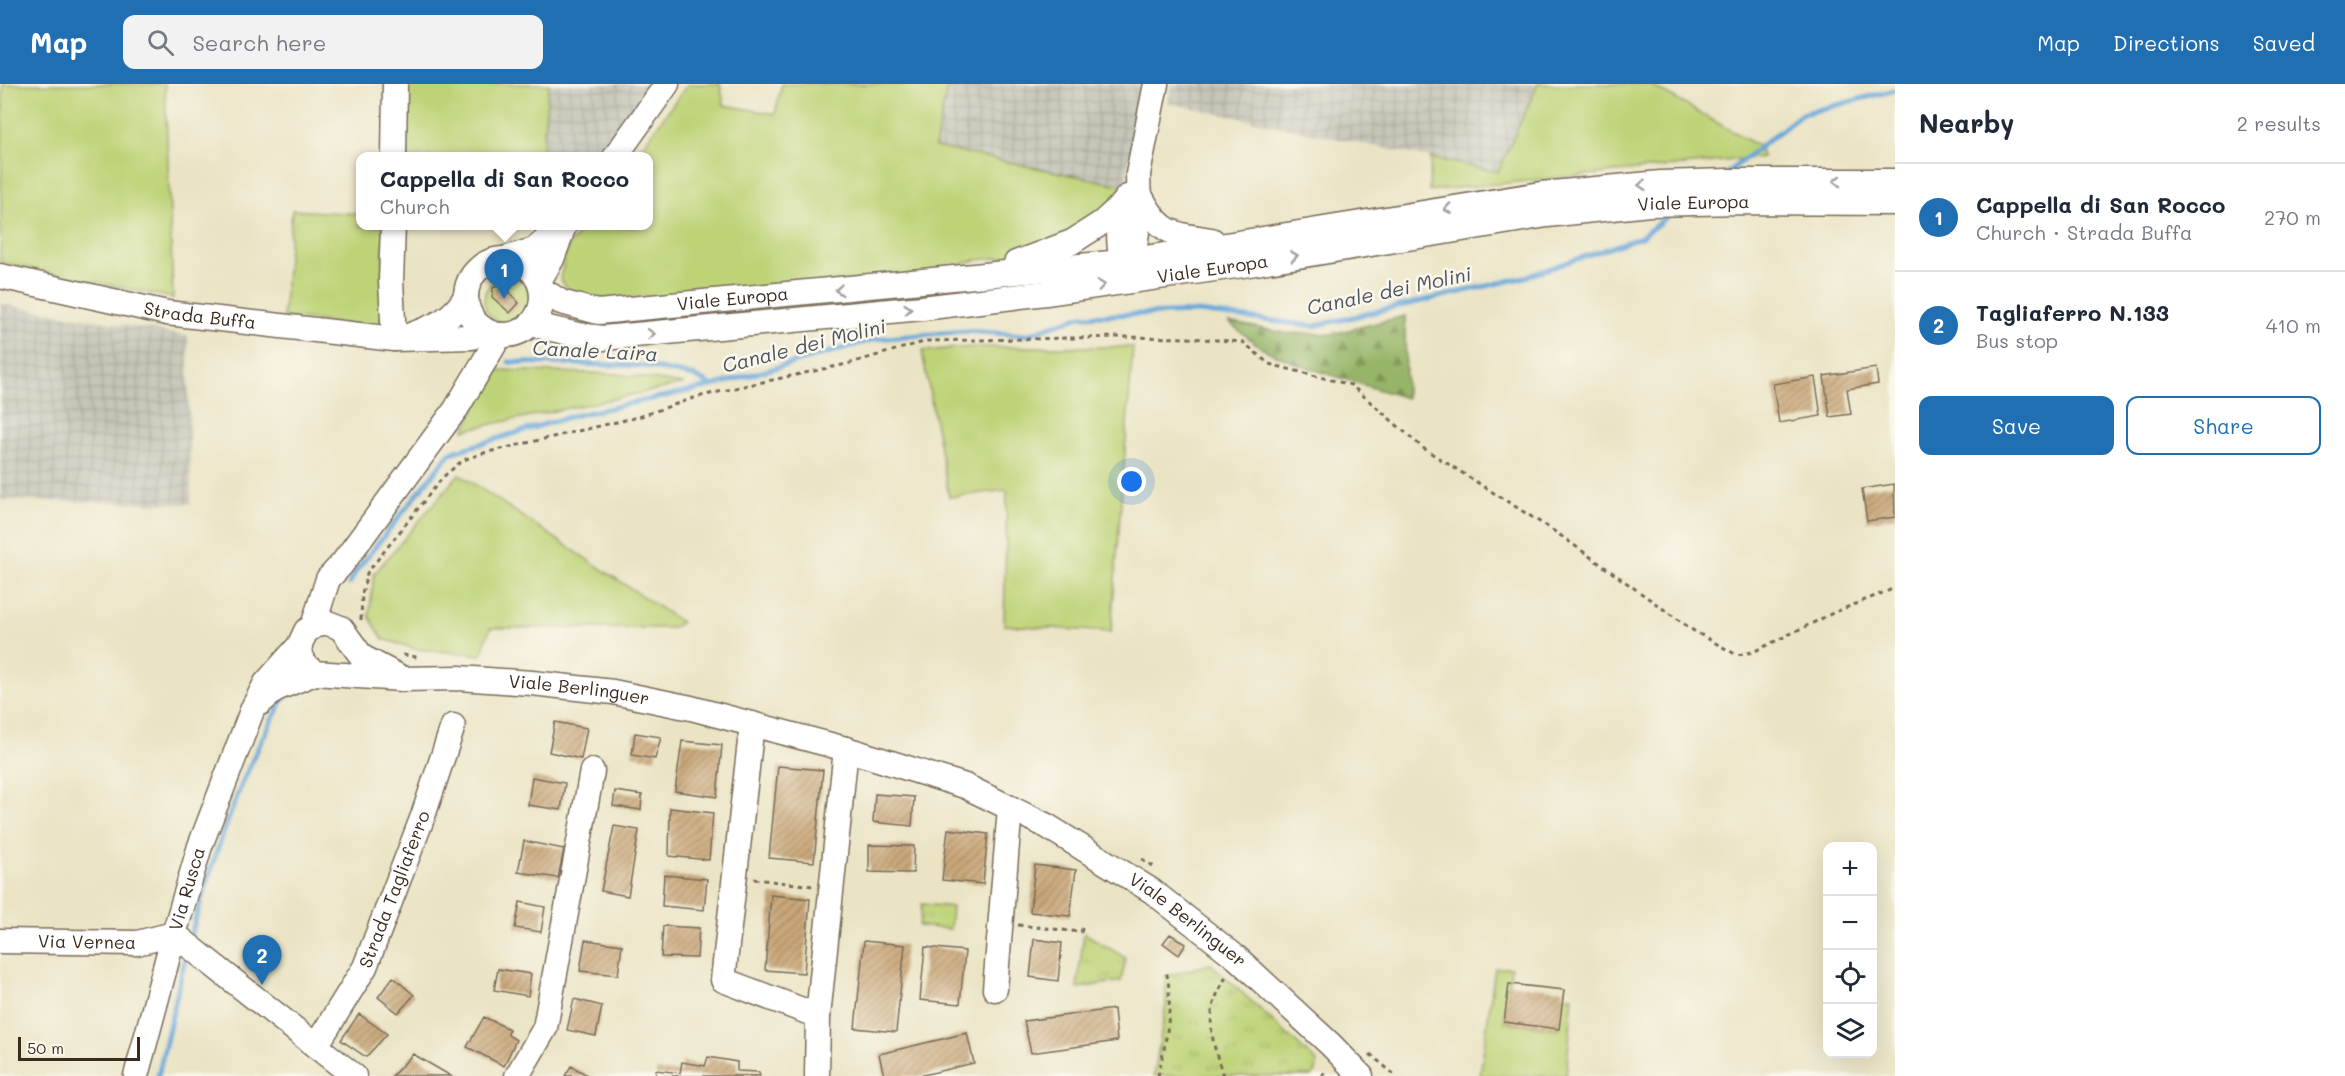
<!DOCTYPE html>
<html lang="en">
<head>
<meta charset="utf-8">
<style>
	:root { --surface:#fff; --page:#f2f2f3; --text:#1f2937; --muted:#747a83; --line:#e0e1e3; --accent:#1f6fb2 }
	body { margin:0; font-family:Mali,sans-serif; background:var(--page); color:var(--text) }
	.controls { position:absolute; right:18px; bottom:18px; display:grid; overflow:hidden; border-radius:12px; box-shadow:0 6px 24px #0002 }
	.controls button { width:54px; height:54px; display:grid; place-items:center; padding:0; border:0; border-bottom:2px solid var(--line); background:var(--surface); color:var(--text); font:30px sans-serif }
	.scale { position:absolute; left:18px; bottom:15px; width:122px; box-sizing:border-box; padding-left:6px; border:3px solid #3b2a1e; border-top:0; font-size:16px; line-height:21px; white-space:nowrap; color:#3b2a1e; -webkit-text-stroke:4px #fbf7ec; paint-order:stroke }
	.you { position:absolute; left:1132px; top:398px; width:21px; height:21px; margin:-15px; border:4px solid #fff; border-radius:50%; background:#1a73e8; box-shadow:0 0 0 9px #1a73e833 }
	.badge { display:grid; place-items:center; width:39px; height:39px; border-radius:50%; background:var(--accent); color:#fff; font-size:20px; font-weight:700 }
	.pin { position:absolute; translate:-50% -50px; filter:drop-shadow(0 2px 3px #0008) }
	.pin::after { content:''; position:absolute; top:32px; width:21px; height:18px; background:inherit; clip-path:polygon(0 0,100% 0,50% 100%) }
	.popup { position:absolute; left:356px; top:68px; width:297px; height:78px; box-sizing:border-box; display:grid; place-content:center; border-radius:12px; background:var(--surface); filter:drop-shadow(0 2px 4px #0005); font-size:20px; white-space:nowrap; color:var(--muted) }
	.popup b { font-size:22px; color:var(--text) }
	.popup::after { content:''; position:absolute; left:50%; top:100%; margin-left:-12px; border:12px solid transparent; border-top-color:var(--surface) }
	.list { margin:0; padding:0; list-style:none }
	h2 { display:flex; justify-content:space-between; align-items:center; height:78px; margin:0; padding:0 24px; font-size:26px }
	h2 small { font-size:20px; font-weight:400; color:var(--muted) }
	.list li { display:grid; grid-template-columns:39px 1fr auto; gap:18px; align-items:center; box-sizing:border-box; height:108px; padding:0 24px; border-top:2px solid var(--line) }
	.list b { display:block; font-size:22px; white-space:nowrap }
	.list p { margin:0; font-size:20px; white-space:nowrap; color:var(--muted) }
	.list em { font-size:20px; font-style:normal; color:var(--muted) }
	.actions { display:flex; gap:12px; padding:18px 24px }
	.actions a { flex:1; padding:14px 0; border:2px solid var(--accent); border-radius:12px; text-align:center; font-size:21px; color:var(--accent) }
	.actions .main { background:var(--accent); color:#fff }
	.icon { flex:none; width:33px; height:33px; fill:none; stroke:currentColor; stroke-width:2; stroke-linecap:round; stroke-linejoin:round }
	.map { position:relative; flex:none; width:1895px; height:992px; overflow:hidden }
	header { display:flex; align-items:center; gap:36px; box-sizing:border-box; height:84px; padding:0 30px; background:var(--accent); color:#fff }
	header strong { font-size:28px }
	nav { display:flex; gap:33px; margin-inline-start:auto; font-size:21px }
	.search { width:420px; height:54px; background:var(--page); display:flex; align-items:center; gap:15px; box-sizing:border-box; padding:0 21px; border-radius:12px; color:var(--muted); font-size:22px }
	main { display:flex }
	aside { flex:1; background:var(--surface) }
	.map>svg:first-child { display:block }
</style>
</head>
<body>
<header>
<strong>Map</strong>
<div class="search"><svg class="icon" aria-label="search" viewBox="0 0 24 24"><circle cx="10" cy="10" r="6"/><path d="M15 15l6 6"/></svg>Search here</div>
<nav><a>Map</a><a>Directions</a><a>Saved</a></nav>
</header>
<main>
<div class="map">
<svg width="1895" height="992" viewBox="0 0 1895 992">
	<defs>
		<pattern id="industrial-grid" width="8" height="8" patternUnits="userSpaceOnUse" patternTransform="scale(1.5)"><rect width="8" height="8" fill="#c5c5b8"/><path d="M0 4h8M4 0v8" fill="none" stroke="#aaa99e"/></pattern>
		<pattern id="forest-firs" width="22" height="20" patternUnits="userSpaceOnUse" patternTransform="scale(1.5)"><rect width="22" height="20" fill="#96b568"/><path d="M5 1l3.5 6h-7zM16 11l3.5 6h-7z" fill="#7c9355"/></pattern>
		<pattern id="park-tufts" width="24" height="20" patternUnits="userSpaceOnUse" patternTransform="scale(1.5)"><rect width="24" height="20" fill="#bed377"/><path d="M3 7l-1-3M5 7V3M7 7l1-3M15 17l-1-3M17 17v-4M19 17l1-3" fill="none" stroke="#a4b566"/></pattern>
		<pattern id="building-hatch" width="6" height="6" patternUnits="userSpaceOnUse" patternTransform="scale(1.5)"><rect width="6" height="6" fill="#caa87a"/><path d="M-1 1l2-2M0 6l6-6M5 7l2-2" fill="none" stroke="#a58963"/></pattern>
	</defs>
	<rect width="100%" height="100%" fill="#fbf7ec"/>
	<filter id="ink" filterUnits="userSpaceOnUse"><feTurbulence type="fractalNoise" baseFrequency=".0167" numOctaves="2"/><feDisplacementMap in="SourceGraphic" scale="12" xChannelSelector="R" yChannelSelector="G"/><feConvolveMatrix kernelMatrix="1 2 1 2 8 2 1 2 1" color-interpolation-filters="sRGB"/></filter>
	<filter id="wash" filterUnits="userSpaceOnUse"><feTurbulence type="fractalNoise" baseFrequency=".008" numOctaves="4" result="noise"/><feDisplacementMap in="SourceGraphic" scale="24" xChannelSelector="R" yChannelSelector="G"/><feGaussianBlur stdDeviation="1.35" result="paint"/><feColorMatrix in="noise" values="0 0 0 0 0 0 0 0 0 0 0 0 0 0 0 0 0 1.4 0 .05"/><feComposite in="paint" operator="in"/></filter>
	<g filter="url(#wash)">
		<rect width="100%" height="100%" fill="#eae4c5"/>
		<path fill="url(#industrial-grid)" d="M549,0H653L598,72L541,73Z
			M948,0H1142L1125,102L935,63Z
			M1172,0H1538L1498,88L1168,19Z
			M0,220L188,252L191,420L0,416Z"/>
		<path fill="#bed377" stroke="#7c7e4a" stroke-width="1.5" d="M3,0H165L173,214L0,178Z
			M404,0H549L541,72L402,73Z
			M688,0H720L724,21L775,30L782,0H948L935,63L1125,102L1101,128L1068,150L1015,172L976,176L929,190L598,222L572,211L560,195L567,164L584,142H648V73L635,72Z
			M1538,0H1649L1760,63L1762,73L1429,107L1431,74L1498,88Z
			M292,126L360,130V142H384L381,244L283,233Z
			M484 216a23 23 0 1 1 46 0a23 23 0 1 1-46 0Z
			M973,263H1133L1111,548L1004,541L1007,406L949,413L922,267Z
			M495,286L617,290L684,300L464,346Z
			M459,390L681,538L673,544H490L481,571L416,565L383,555L369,532L374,490Z
			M1495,884H1511L1504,938L1559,945L1563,912H1573L1566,992H1480Z"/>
		<path fill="url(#forest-firs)" stroke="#687043" stroke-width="1.5" d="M1405,232L1406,314L1299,281L1263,265L1228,238L1286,249L1332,250Z"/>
		<path fill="url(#park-tufts)" stroke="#7c7e4a" stroke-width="1.5" d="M922,820L952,823L950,845L919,842Z
			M1084,849L1126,874L1121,897L1077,904Z
			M1211,880L1317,978L1316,988L1311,992H1154L1166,920L1165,892Z"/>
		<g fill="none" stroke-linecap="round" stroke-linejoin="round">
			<path stroke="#66a6d9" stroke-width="5" d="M1728,88L1802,30L1895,6
				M509,278L645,282L694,292L711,301
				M349,500L356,487L450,369L572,332L712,302L876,255L965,247L1026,251L1081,232L1198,228L1314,242L1525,193L1641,153L1673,128
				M191,850C215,768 241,689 284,614
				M158,992L185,875"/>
		</g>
		<g id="blocks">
			<path fill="url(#building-hatch)" d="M497,202L506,204L519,219L510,229L492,213L493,204Z
				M1876,284L1878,300L1847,305L1851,330L1830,333L1824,292Z
				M1815,293L1821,332L1779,339L1773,300Z
				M1894,400L1895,433L1867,437L1862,405Z
				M555,638L587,644L581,675L549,668Z
				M635,649L661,653L655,675L632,671Z
				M682,657L722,661L717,713L675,707Z
				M778,682L823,686L814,778L769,774Z
				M532,693L565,699L561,726L528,721Z
				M615,707L642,711L641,726L613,722Z
				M875,710L914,713L912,742L873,738Z
				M670,724L713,729L709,776L669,772Z
				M614,742L639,746L628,812L601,807Z
				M948,745L988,750L983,800L942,796Z
				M524,757L564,765L558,794L518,788Z
				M869,761L914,762L913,789L869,788Z
				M1035,781L1076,786L1070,832L1030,828Z
				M664,791L707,795L704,826L662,822Z
				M771,811L810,815L804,889L765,886Z
				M520,818L545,823L541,848L515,844Z
				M663,842L699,844L697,874L661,873Z
				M1170,850L1186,860L1179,871L1163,859Z
				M1034,855L1062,859L1058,897L1030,893Z
				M585,856L622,861L618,891L580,887Z
				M864,857L905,861L896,948L855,944Z
				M925,863L965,867L960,920L920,916Z
				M498,885L531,890L528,912L494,906Z
				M393,893L414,911L398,929L378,913Z
				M1509,900L1564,906L1559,945L1504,938Z
				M574,915L602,922L596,952L567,946Z
				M1114,925L1117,957L1031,969L1024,937Z
				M359,930L387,950L366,973L341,956Z
				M484,933L509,945L508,951L516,956L504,982L467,963Z
				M967,949L974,979L919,992H884L879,970Z
				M413,970L451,992H392Z
				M708,973L737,978V987L759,988L760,992H656V986L680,989L682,978L705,982Z
				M571,982L589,992H565Z"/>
		</g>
	</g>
	<g filter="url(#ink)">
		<use href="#blocks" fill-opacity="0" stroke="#786b58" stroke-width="1.5"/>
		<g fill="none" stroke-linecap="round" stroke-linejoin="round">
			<defs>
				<g id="minor">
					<path d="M394,73L395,0"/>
					<path d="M615,73L667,0"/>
					<path d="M1140,111C1160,150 1171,150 1212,156"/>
					<path d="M393,142L391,197L394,255"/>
					<path d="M507,174L534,166L562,142"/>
					<circle cx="504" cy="213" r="38"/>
					<path d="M1016,179L1072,158L1103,138L1125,118"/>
					<path d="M1127,190C1117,168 1116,136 1127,113"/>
					<path d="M1131,190L1139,134L1138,90L1156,0"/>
					<path id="s1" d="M0,192L167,229L394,255L472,253L482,244"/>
					<path d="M539,197L552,175L564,142"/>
					<path id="s2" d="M542,206L561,218L598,228L1121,178L1541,110L1661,99L1728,97H1895"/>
					<path id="s3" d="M531,240L578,251L603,254L922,224L1046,209L1243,181L1547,131L1649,120L1740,118L1895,119"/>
					<path d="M411,251C434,242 453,236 466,212"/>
					<path d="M313,542L328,495L342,480L456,325L500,251"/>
					<path id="s4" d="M299,562L303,579L315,589L402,595L459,594L532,599L613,608L691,624L846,665L965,702L1047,742L1152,807L1237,874L1331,961L1361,992"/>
					<path d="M260,619L276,605L315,589"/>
					<path d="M752,640L723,896L818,932"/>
					<path d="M174,850L354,992"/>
					<path id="s5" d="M0,857L137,859L174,850"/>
					<path d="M995,905L1010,724"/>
					<path id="s6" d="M316,962L365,883L423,732L453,642"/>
					<path id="s7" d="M136,992L174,850L200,762L253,624L266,599L299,562L306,547L320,539H328L341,544L362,573L398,592"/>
					<path d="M517,992L545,944L592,687"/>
					<path d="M817,992L818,932L846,665"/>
				</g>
			</defs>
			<use href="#minor" stroke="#786b58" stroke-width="27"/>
			<path stroke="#786b58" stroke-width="3" stroke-dasharray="4.5 4.5" stroke-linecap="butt" d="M361,536L362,510L367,489L443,393L463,376L484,369L638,333L697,313L744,302L847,280L927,257L1120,253L1189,254L1243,258L1269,280L1351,301L1423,364L1557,449L1694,547L1737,571L1753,568L1833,529L1895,504
				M403,571L417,573
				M1142,775L1154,783
				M754,795L813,802
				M1018,841L1081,848L1083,842
				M1370,970L1396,992
				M1158,992C1166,959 1174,919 1166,886
				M1223,992C1210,950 1203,929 1228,890
				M1322,992L1327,985"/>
			<use href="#minor" stroke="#fff" stroke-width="24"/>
		</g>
		<defs><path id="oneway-chevron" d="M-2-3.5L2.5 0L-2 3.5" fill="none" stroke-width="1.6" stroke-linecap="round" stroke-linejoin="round" transform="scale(1.5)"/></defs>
		<g stroke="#a79f9a">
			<use href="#oneway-chevron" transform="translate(1837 97) rotate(180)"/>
			<use href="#oneway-chevron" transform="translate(1642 101) rotate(175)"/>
			<use href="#oneway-chevron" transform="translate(1448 125) rotate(171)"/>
			<use href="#oneway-chevron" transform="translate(1294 172) rotate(-9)"/>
			<use href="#oneway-chevron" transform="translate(1101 201) rotate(-8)"/>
			<use href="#oneway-chevron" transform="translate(839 206) rotate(176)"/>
			<use href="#oneway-chevron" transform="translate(908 225) rotate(-5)"/>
			<use href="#oneway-chevron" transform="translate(651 250) rotate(-5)"/>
		</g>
	</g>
	<g text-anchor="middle" stroke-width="5" stroke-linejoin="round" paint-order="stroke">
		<g font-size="18" fill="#3b2a1e" stroke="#fbf7ec">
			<text dy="6" stroke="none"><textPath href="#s3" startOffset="1173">Viale Europa</textPath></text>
			<text dy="6" stroke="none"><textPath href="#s3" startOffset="687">Viale Europa</textPath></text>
			<text dy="6" stroke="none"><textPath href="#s2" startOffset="196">Viale Europa</textPath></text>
			<text dy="6" stroke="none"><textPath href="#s1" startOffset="204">Strada Buffa</textPath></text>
			<text dy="6" stroke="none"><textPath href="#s4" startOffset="298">Viale Berlinguer</textPath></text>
			<text dy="6" stroke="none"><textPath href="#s7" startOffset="194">Via Rusca</textPath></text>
			<text dy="6" stroke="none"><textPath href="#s6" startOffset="176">Strada Tagliaferro</textPath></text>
			<text dy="6" stroke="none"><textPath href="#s4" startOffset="957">Viale Berlinguer</textPath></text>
			<text dy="6" stroke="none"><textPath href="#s5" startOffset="87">Via Vernea</textPath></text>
		</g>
		<g font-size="20" font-style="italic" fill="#4a555f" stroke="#fbf7ec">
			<text transform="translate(1389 207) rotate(-12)" y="7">Canale dei Molini</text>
			<text transform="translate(804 262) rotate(-14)" y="7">Canale dei Molini</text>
			<text transform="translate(595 267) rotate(3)" y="7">Canale Laira</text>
		</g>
	</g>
</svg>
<div class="controls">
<button>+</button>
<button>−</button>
<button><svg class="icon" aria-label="locate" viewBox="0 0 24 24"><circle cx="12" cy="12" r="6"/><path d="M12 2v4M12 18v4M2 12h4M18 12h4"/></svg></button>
<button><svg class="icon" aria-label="layers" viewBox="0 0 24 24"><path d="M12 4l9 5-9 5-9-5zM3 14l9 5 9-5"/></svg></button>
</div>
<div class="scale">50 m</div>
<div class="you"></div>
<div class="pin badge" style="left:504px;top:215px">1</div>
<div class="popup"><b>Cappella di San Rocco</b>Church</div>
<div class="pin badge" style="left:262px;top:901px">2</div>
</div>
<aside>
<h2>Nearby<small>2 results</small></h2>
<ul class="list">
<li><span class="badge">1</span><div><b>Cappella di San Rocco</b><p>Church · Strada Buffa</p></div><em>270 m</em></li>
<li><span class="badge">2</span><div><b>Tagliaferro N.133</b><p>Bus stop</p></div><em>410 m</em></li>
</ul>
<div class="actions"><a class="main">Save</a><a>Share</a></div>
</aside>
</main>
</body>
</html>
